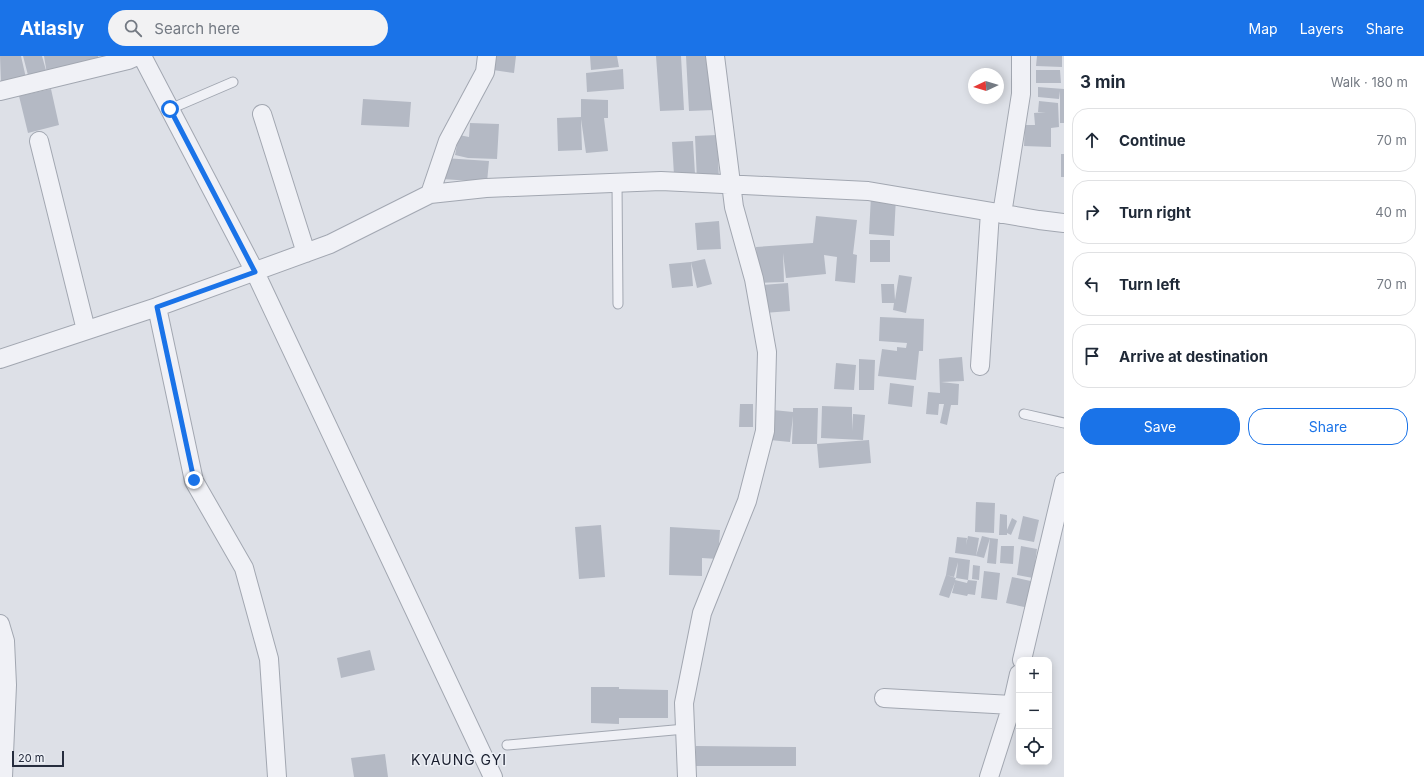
<!DOCTYPE html>
<html lang="en">
<head>
<meta charset="utf-8">
<style>
	:root { --surface:#fff; --page:#f2f2f3; --text:#1f2937; --muted:#747a83; --line:#e0e1e3; --accent:#1a73e8 }
	body { margin:0; font-family:Inter,sans-serif; background:var(--page); color:var(--text) }
	.controls { position:absolute; right:12px; bottom:12px; display:grid; overflow:hidden; border-radius:8px; box-shadow:0 2px 10px #0003 }
	.controls button { width:36px; height:36px; display:grid; place-items:center; padding:0; border:0; border-bottom:1px solid var(--line); background:var(--surface); color:var(--text); font:20px sans-serif }
	.compass { position:absolute; left:968px; top:12px; width:36px; height:36px; border-radius:50%; background:var(--surface); box-shadow:0 2px 10px #0003; rotate:266deg }
	.scale { position:absolute; left:12px; bottom:10px; width:52px; box-sizing:border-box; padding-left:4px; border:2px solid #262d3e; border-top:0; font-size:11px; line-height:14px; white-space:nowrap; color:#262d3e; -webkit-text-stroke:3px #eceff5; paint-order:stroke }
	.stop { position:absolute; width:12px; height:12px; margin:-9px; border:3px solid #1a73e8; border-radius:50%; background:#fff }
	.stop.end { background:#1a73e8; border-color:#fff; box-shadow:0 1px 4px #0008 }
	.list { margin:0; padding:0; list-style:none }
	h2 { display:flex; justify-content:space-between; align-items:center; height:52px; margin:0; padding:0 16px; font-size:17px }
	h2 small { font-size:13px; font-weight:400; color:var(--muted) }
	.list li { display:grid; grid-template-columns:26px 1fr auto; gap:12px; align-items:center; box-sizing:border-box; height:64px; margin:0 8px 8px; padding:0 8px; border:1px solid var(--line); border-radius:16px }
	.list b { display:block; font-size:15px; white-space:nowrap }
	.list em { font-size:13px; font-style:normal; color:var(--muted) }
	.actions { display:flex; gap:8px; padding:12px 16px }
	.actions a { flex:1; padding:9px 0; border:1px solid var(--accent); border-radius:16px; text-align:center; font-size:14px; color:var(--accent) }
	.actions .main { background:var(--accent); color:#fff }
	.icon { flex:none; width:22px; height:22px; fill:none; stroke:currentColor; stroke-width:2; stroke-linecap:round; stroke-linejoin:round }
	.map { position:relative; flex:none; width:1064px; height:721px; overflow:hidden }
	header { display:flex; align-items:center; gap:24px; box-sizing:border-box; height:56px; padding:0 20px; background:var(--accent); color:#fff }
	header strong { font-size:19px }
	nav { display:flex; gap:22px; margin-inline-start:auto; font-size:14px }
	.search { width:280px; height:36px; background:var(--page); display:flex; align-items:center; gap:10px; box-sizing:border-box; padding:0 14px; border-radius:22px; color:var(--muted); font-size:15px }
	main { display:flex }
	aside { flex:1; background:var(--surface) }
	.map>svg:first-child { display:block }
</style>
</head>
<body>
<header>
<strong>Atlasly</strong>
<div class="search"><svg class="icon" aria-label="search" viewBox="0 0 24 24"><circle cx="10" cy="10" r="6"/><path d="M15 15l6 6"/></svg>Search here</div>
<nav><a>Map</a><a>Layers</a><a>Share</a></nav>
</header>
<main>
<div class="map">
<svg width="1064" height="721" viewBox="0 0 1064 721">
	<rect width="100%" height="100%" fill="#dde0e7"/>
	<path fill="#b4b9c4" d="M0,0H21L26,22L1,28Z
		M23,0H42L47,18L29,23Z
		M44,0H98L100,9L47,18Z
		M495,0H516L514,17L493,14Z
		M590,0H617L619,11L591,14Z
		M656,0H681L684,54L660,55Z
		M686,0H711L714,54L689,55Z
		M1037,0H1062V11L1036,10Z
		M623,13L624,33L587,36L586,17Z
		M1036,14H1060L1061,27H1036Z
		M1038,31L1064,33V67H1060V35L1059,43L1038,41Z
		M51,33L59,69L28,77L19,40Z
		M363,43L411,46L409,71L361,69Z
		M581,43L608,44V62H604L608,95L586,97L581,63L582,94L558,95L557,62L581,61Z
		M1039,45L1058,47L1059,71L1051,72V91L1024,90L1025,69H1035L1034,57L1046,56H1038Z
		M470,67L499,68L497,103L468,102L455,99L459,79L469,81Z
		M717,79L719,124L697,125L695,80Z
		M693,85L695,118L674,119L672,86Z
		M1061,98H1064V121H1061Z
		M444,102L489,105L487,126L442,123Z
		M871,140L896,141L894,180L869,178Z
		M816,160L857,164L853,198L857,199L855,227L835,225L837,201L824,199L826,218L786,222L783,197L784,226L758,227L756,191L813,187Z
		M719,165L721,193L697,194L695,167Z
		M870,184H890V206H870Z
		M705,203L712,228L697,232L691,206Z
		M691,206L693,230L672,232L669,208Z
		M899,219L912,221L906,257L893,254L894,247H882L881,228H894L895,244Z
		M788,227L790,255L764,257L762,229Z
		M880,261L924,263L923,295H919L916,324L878,320L882,293L897,295V291L906,292L907,287L879,285Z
		M962,301L964,325L941,326L959,328L958,349H951L947,369L940,367L944,348H939L938,359L926,358L928,336L940,337L939,303Z
		M859,303L875,304L874,334H859Z
		M836,307L856,309L854,334L834,333Z
		M890,327L914,330L912,351L888,348Z
		M740,348H753V371H739Z
		M822,350L852,351V375L853,358L865,359L863,384L821,382Z
		M793,352H818L817,388H792L793,360L790,386L770,384L773,354L793,356Z
		M869,384L871,407L819,412L817,388Z
		M976,446L995,447L994,477L975,476Z
		M1000,458L1007,459V474L1012,462L1017,465L1011,479L1007,477V479H999Z
		M1023,460L1039,464L1034,486L1018,483Z
		M601,469L605,521L579,523L575,471Z
		M670,471L720,474L718,503L702,502V520L669,519Z
		M968,480L979,482L976,500L955,497L957,481L967,482L966,489Z
		M982,480L990,482L984,502L976,500Z
		M990,482L998,483L996,508L987,507Z
		M1001,490H1014L1013,508L1000,507Z
		M1021,490L1037,493L1033,522L1017,519Z
		M949,501L970,504L968,524L956,522L958,506L954,521L946,519Z
		M973,509L980,510L979,524L972,523Z
		M984,515L1000,517L997,544L981,542Z
		M946,519L956,522L955,524L967,527L968,524L977,525L975,539L968,538L967,540L952,537L955,526L949,542L939,539Z
		M1012,521L1035,526L1029,552L1006,547Z
		M370,594L375,614L341,622L337,602Z
		M591,631H619V633L668,634V662H619V668L591,667Z
		M696,690L796,691V710H696Z
		M385,698L388,721H354L351,702Z"/>
	<g fill="none" stroke-linecap="round" stroke-linejoin="round">
		<defs>
			<path id="lane" d="M170,53L233,26
				M617,127L618,248
				M1024,358L1064,367
				M507,689L685,673"/>
			<path id="street" d="M142,0L255,216L493,721
				M0,35L128,4L137,0
				M262,58L306,197
				M39,85L86,274
				M430,138L448,85L485,16L487,0
				M1002,158L1021,38V0
				M157,251L194,425L244,512L269,603L277,721
				M0,303L157,251L330,188L430,138L486,132L661,125L868,135L1039,164L1064,167
				M980,310L990,156
				M0,568L5,585L7,629L3,721
				M1022,604L1064,426
				M884,642L1012,649
				M687,721L684,647L702,557L747,445L765,375L767,296L754,223L734,151L715,0
				M989,721L1012,649L1019,618"/>
		</defs>
		<use href="#lane" stroke="#a2a7b1" stroke-width="11"/>
		<use href="#street" stroke="#a2a7b1" stroke-width="20"/>
		<use href="#lane" stroke="#f0f1f6" stroke-width="9"/>
		<use href="#street" stroke="#f0f1f6" stroke-width="18"/>
	</g>
	<g fill="none" stroke-linecap="round" stroke-linejoin="round">
		<path stroke="#1a73e8" stroke-width="5" d="M170,53L255,216L157,251L194,424"/>
	</g>
	<g text-anchor="middle" stroke-width="3" stroke-linejoin="round" paint-order="stroke">
		<g font-size="14" letter-spacing="1" fill="#191e2e" stroke="#eceff5">
			<text x="459" y="709">KYAUNG GYI</text>
		</g>
	</g>
</svg>
<div class="controls">
<button>+</button>
<button>−</button>
<button><svg class="icon" aria-label="locate" viewBox="0 0 24 24"><circle cx="12" cy="12" r="6"/><path d="M12 2v4M12 18v4M2 12h4M18 12h4"/></svg></button>
</div>
<svg class="compass" viewBox="-18 -18 36 36"><path d="M0-13l5 13h-10z" fill="#e53935"/><path d="M0 13l5-13h-10z" fill="#747a83"/></svg>
<div class="scale">20 m</div>
<div class="stop" style="left:170px;top:53px"></div>
<div class="stop end" style="left:194px;top:424px"></div>
</div>
<aside>
<h2>3 min<small>Walk · 180 m</small></h2>
<ul class="list">
<li><svg class="icon" aria-label="ahead" viewBox="0 0 24 24"><path d="M12 20V5M6 11l6-6 6 6"/></svg><div><b>Continue</b></div><em>70 m</em></li>
<li><svg class="icon" aria-label="right" viewBox="0 0 24 24"><path d="M7 20v-9h11M14 6l5 5-5 5"/></svg><div><b>Turn right</b></div><em>40 m</em></li>
<li><svg class="icon" aria-label="left" viewBox="0 0 24 24"><path d="M17 20v-9H6M10 6l-5 5 5 5"/></svg><div><b>Turn left</b></div><em>70 m</em></li>
<li><svg class="icon" aria-label="arrive" viewBox="0 0 24 24"><path d="M6 21V4h12l-3 4 3 4H6"/></svg><div><b>Arrive at destination</b></div></li>
</ul>
<div class="actions"><a class="main">Save</a><a>Share</a></div>
</aside>
</main>
</body>
</html>
